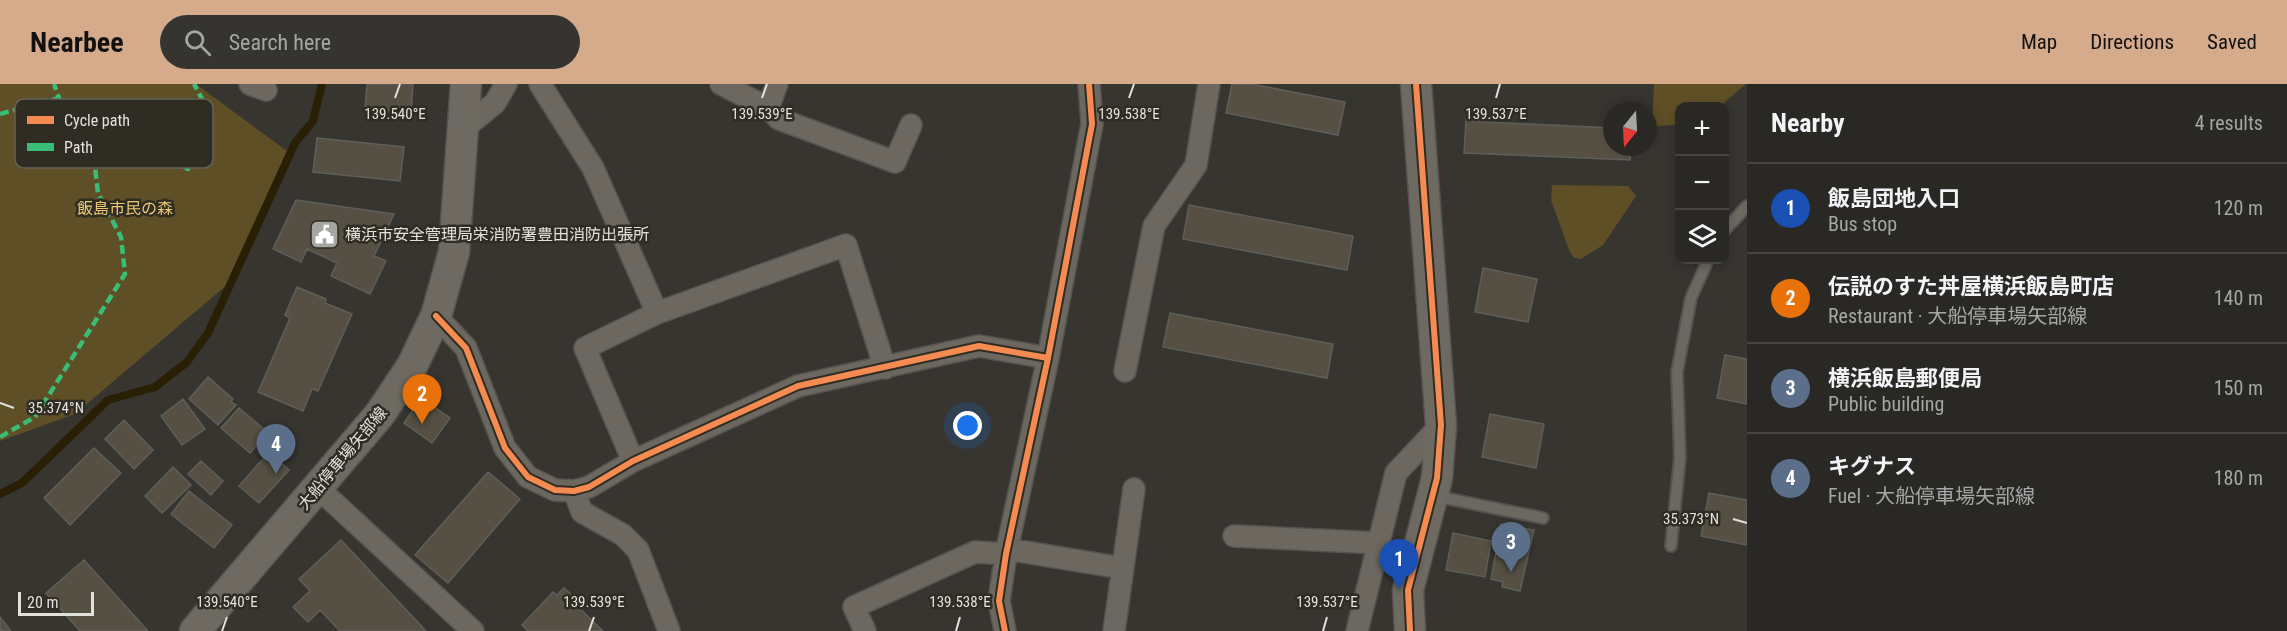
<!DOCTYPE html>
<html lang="en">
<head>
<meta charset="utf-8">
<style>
	:root { --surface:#292824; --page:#353431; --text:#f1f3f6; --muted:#a5a6a6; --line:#454441; --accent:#d6ab8b }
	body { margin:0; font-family:"Roboto Condensed","Noto Sans JP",sans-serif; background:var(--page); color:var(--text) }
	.controls { position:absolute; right:18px; top:18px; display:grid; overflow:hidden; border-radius:12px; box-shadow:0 3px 9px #0003 }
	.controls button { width:54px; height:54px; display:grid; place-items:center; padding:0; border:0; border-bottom:2px solid var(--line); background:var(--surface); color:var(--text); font:30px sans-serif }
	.compass { position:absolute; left:1603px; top:18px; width:54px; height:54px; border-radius:50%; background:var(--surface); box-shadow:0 3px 9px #0003; rotate:198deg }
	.scale { position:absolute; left:18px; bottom:15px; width:76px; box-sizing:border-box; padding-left:6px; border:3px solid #e3e1db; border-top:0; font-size:16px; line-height:21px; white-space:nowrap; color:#e3e1db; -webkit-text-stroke:4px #2f2c23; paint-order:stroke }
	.you { position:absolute; left:968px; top:342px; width:21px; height:21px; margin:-15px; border:4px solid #fff; border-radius:50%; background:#1a73e8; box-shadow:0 0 0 9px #1a73e833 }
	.badge { display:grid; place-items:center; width:39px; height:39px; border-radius:50%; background:var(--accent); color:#fff; font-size:20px; font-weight:700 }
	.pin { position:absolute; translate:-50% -50px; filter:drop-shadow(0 2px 3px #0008) }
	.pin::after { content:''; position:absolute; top:32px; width:21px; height:18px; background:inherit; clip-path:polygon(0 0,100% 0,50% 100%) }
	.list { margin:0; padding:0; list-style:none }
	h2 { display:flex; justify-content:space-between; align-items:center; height:78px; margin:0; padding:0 24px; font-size:26px }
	h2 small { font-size:20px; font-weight:400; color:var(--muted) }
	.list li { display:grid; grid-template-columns:39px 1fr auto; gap:18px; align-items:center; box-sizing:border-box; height:90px; padding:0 24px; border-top:2px solid var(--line) }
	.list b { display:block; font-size:22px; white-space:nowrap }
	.list p { margin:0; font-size:20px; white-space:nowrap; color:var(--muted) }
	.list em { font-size:20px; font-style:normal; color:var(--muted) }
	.icon { flex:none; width:33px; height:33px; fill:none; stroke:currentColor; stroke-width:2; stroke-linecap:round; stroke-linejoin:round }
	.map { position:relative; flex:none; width:1747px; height:547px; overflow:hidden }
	header { display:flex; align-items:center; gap:36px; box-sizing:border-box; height:84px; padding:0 30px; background:var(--accent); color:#111 }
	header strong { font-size:28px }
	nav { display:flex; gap:33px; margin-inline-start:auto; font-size:21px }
	.search { width:420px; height:54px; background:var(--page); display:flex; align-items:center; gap:15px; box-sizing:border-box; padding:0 21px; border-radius:33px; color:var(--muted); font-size:22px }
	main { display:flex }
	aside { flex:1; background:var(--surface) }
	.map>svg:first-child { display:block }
</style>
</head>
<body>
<header>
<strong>Nearbee</strong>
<div class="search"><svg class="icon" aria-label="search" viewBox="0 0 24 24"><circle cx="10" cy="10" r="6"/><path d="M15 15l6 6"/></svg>Search here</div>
<nav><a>Map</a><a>Directions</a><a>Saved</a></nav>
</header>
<main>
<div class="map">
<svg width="1747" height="547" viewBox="0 0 1747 547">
	<rect width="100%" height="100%" fill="#373530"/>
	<path fill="#5f4f26" d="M0,0H196L287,67L228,200L75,330L0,357Z
		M1654,0H1746L1720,22H1680L1679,40L1652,43Z
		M1552,101L1628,102L1636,112L1603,161L1581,175L1574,174L1570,168L1551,116Z"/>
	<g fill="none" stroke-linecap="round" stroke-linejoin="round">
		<path stroke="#291f04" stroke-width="8" d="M0,410L22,399L108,316L155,303L187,278L208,249L295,59L313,37L322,0"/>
	</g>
	<path fill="#555043" stroke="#5f5e59" stroke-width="1.5" d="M367,0H413L411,28L365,25Z
		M1232,0H1251L1345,18L1338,51L1226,29Z
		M1466,37L1612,44V63H1631L1630,76L1464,69Z
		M317,54L404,63L400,97L313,88Z
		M296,116L394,130L374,172L386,177L370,210L331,192L337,179L307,165L301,178L273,165Z
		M1189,121L1353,152L1347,186L1183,155Z
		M1483,184L1537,195L1528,238L1475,228Z
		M297,203L326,215L325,219L352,230L318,307L312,305L303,327L258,308L290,234L285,231Z
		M1170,229L1333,260L1327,294L1163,263Z
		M1725,271L1747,275V320L1717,314Z
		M208,293L233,315L231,318L236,321L218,341L189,315Z
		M421,314L450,334L432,359L404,339Z
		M183,315L205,345L182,361L161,332Z
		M239,324L265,346L262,350L264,353L250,369L221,344Z
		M1490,330L1544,340L1536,384L1482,373Z
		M124,336L153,366L134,385L105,355Z
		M94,364L121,389L70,441L44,414Z
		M269,368L289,386L259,419L239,402Z
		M201,377L223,397L211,411L188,390Z
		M173,383L191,401L162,429L145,412Z
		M488,388L520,415L448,499L415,471Z
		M189,407L232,441L214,464L171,430Z
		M1709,409L1747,416V461L1701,452Z
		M1501,440L1534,446L1520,507L1502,503L1503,498L1491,495Z
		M1453,449L1491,457L1485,493L1446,486Z
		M341,456L426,547H340L320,526L308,538L293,523L310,507L299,495Z
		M84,476L148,547H80L46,509Z
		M564,504L580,518L577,522L603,547H528L522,541L553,508L557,511Z
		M0,533L11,547H0Z"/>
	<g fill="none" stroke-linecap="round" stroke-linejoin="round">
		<defs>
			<path id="lane" d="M1724,147L1747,122
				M1435,412L1543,434
				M1671,462L1680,373L1677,288L1691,214L1708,176"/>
			<path id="street" d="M250,0L266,6
				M540,0L593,84L657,229
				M721,0L768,24L779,35L895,78L911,41
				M768,24L777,0
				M462,46L495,19L506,0
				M436,232L466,264L505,364L528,393L555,406L574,407L589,403L633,377L798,302L979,262L1048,274
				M1125,287L1154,142L1196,81L1209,0
				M633,377L585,264L657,229L846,161L885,284
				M318,404L473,547
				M574,407L582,428L623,451L638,466L669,547
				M1234,452L1379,459
				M1007,465L1122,484
				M865,547L854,523L975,468L1006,470
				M1005,547L999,517L1006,470L1048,274L1092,40L1089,0
				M1114,547L1134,405
				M1357,547L1396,389L1441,341"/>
			<path id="secondary" d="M195,547L380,330L412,282L436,232L454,168L466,0
				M1410,547L1408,506L1437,394L1441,341L1416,0"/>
		</defs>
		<use href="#lane" stroke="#555350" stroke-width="14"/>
		<use href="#street" stroke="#555350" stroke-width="24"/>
		<use href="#secondary" stroke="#555350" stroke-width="33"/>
		<use href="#lane" stroke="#6c6860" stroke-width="10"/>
		<use href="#street" stroke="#6c6860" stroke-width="21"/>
		<use href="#secondary" stroke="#6e6a61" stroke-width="30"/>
		<path stroke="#3abd76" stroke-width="4.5" stroke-dasharray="9 4.5" stroke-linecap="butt" d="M0,30L59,14
			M93,66L140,59L188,85L208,43V26L194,0
			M0,353L35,333L125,190L121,153L98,109L93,66L59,44V14L54,0"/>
		<defs>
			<path id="cycleway" d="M436,232L466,264L505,364L528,393L555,406L574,407L589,403L633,377L798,302L979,262L1048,274
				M1005,547L999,517L1006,470L1048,274L1092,40L1089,0
				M1410,547L1408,506L1437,394L1441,341L1416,0"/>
		</defs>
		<use href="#cycleway" stroke="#2f2c23" stroke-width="10"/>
		<use href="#cycleway" stroke="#f68b52" stroke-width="6"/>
	</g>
	<path fill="none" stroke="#e3e1db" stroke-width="2" d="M395,14L400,0M762,14L767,0M1129,14L1134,0M1496,14L1500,0M0,319L14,324M1733,435L1747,439M222,547L227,533M589,547L594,533M956,547L960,533M1323,547L1327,533"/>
	<defs>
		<symbol id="civic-square" viewBox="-11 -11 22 22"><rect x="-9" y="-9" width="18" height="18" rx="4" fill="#a7a59f" stroke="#2f2c23"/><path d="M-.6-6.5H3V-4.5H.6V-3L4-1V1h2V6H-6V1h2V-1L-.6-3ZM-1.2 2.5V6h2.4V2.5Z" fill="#fff"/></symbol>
	</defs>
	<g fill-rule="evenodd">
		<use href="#civic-square" x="308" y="134" width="33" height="33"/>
	</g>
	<g text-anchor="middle" stroke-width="5" stroke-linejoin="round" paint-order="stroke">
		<g font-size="16" fill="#ebc874" stroke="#2f2c23">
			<text x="125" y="130">飯島市民の森</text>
		</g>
		<g font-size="16" fill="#e3e1db" stroke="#2f2c23" text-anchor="start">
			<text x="345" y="156">横浜市安全管理局栄消防署豊田消防出張所</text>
		</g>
		<g font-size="16" fill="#e3e1db" stroke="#2f2c23">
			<text transform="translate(342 374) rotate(-50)" y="6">大船停車場矢部線</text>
		</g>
	</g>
	<rect x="15" y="15" width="198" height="69" rx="9" fill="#2f2c23" stroke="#65625a" stroke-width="1.5"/>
	<rect x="27" y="32" width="27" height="8" fill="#f68b52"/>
	<rect x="27" y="59" width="27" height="8" fill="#3abd76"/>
	<g font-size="16" fill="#e3e1db">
		<text x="64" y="42">Cycle path</text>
		<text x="64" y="69">Path</text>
	</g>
	<g font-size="15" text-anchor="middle" fill="#e3e1db" stroke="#2f2c23" stroke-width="5" stroke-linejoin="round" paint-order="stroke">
		<text x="395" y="35">139.540°E</text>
		<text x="762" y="35">139.539°E</text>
		<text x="1129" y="35">139.538°E</text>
		<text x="1496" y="35">139.537°E</text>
		<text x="56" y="329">35.374°N</text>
		<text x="1691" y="440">35.373°N</text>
		<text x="227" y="523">139.540°E</text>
		<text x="594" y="523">139.539°E</text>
		<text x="960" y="523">139.538°E</text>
		<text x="1327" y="523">139.537°E</text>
	</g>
</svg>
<div class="controls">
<button>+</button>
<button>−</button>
<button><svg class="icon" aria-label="layers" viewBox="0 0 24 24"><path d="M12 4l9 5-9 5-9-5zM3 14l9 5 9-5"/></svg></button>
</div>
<svg class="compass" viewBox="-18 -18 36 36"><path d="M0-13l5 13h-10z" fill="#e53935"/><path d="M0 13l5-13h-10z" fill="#a5a6a6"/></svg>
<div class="scale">20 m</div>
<div class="you"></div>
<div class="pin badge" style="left:1399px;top:505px;background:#1a4fb4">1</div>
<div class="pin badge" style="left:422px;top:340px;background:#e8710a">2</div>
<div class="pin badge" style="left:1511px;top:488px;background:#5c6f8a">3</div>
<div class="pin badge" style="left:276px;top:390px;background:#5c6f8a">4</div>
</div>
<aside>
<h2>Nearby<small>4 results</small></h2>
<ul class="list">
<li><span class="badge" style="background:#1a4fb4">1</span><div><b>飯島団地入口</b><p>Bus stop</p></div><em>120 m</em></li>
<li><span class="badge" style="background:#e8710a">2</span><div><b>伝説のすた丼屋横浜飯島町店</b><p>Restaurant · 大船停車場矢部線</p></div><em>140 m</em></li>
<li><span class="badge" style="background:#5c6f8a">3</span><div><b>横浜飯島郵便局</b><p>Public building</p></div><em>150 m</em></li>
<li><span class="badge" style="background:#5c6f8a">4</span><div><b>キグナス</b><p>Fuel · 大船停車場矢部線</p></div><em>180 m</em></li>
</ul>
</aside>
</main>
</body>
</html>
